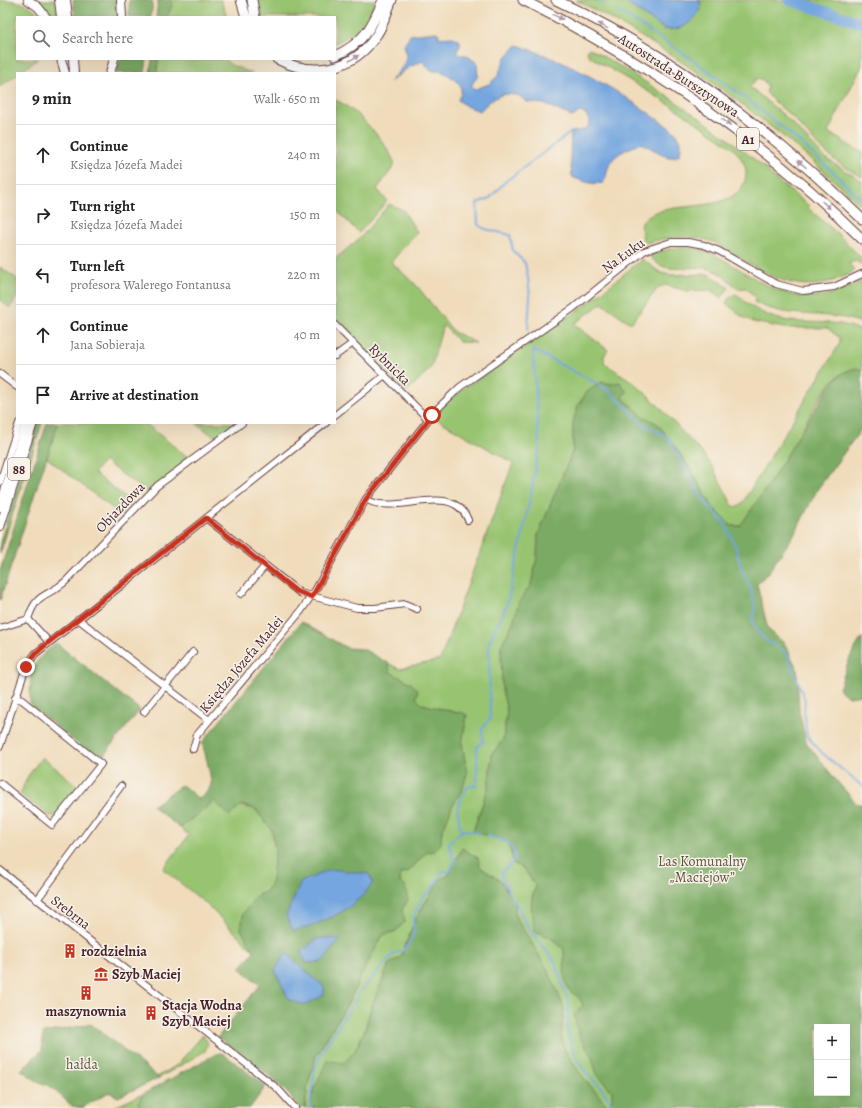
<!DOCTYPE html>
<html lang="en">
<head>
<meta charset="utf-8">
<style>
	:root { --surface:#fff; --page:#f2f2f2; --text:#222; --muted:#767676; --line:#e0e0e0 }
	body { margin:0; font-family:Alegreya,serif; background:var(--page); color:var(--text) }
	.controls { position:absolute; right:12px; bottom:12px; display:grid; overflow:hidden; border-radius:0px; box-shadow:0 4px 16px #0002 }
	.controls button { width:36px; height:36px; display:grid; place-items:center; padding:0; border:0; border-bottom:1px solid var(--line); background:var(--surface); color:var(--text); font:20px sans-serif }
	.stop { position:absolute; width:12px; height:12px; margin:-9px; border:3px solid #c8321e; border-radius:50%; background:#fff }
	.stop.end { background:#c8321e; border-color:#fff; box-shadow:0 1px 4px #0008 }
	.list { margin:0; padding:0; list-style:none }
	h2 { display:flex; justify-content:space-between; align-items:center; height:52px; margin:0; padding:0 16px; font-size:17px }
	h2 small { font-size:13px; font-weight:400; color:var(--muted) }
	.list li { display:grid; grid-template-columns:26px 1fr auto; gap:12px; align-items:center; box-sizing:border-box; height:60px; padding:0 16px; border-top:1px solid var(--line) }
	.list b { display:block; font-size:15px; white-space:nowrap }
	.list p { margin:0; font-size:13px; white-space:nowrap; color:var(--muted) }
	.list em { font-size:13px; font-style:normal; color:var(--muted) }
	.icon { flex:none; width:22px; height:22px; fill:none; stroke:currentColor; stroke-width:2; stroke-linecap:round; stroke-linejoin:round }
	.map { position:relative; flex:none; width:862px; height:1108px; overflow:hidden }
	.search { position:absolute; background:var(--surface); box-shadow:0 4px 16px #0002; left:16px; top:16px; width:320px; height:44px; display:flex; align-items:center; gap:10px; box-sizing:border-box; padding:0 14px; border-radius:0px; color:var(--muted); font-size:15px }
	.panel { position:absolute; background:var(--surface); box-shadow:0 4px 16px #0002; left:16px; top:72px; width:320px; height:352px; border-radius:0px }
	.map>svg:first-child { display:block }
</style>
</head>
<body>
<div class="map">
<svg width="862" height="1108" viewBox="0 0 862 1108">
	<rect width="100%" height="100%" fill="#f7f3e8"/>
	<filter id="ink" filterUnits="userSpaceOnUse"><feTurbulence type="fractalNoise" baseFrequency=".025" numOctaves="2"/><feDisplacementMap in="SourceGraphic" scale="8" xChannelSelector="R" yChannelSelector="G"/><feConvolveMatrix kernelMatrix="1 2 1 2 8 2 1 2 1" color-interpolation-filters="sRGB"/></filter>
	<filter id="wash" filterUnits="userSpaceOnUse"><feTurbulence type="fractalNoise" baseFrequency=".012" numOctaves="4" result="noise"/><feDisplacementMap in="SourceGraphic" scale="16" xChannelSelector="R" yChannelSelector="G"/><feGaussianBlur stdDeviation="0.9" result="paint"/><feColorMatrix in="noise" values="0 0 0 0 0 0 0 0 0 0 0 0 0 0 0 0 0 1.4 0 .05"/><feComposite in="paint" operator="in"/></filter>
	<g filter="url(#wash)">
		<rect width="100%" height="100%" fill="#f0dcbb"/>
		<path fill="#98c471" stroke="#71724e" d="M0,0C14,0 33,3 40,17H17V59H38L0,87Z
			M35,0H55L58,17H51Z
			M169,0H221L227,17H167L173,3Z
			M258,0H376C368,19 355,36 335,43V17H262Z
			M576,0H622L664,29L670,30L699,12L701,5L699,0H862V66L828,132L855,149L862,151V177C829,160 817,144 793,118C784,109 773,102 766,92L768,87L763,80L757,78L750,87L787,118L825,158L862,181V207C777,124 681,55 576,0Z
			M589,48C653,85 714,125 770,172L769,174L809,206L808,208L838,234L862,259V265L856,261L849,263L854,271C795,305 763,269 714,242C688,234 673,236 647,243L643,240L641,225C651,196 726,218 743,185C747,178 747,169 743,162C737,148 721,140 710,132C671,104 630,81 589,56L587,52Z
			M158,59H224L231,65L252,73H157Z
			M335,100C355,107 389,144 395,165L377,189L387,201L359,233L335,209Z
			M389,204L403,210L417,232L391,262L417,286L454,332L476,343L459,342L443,325L431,368L406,392L335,322V259L362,236Z
			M674,248C682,248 690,247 698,249C713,252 727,262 739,269C786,298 811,308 862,281V323C827,310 787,320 754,302L756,298L746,288L738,289C730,282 721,272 710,269C689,263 668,277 651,258L652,254Z
			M642,259L661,273L671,275L708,274L717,279L729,288L721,298L711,290L687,291L665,285L658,288L632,322H629L602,303L574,324L608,350L604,356V362L607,365L633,382L653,400L704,455L712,466L733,506L739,507L743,502L840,343V338L827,328H784L753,322L741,316L726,303L730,297L736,294C756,312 774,321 802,322C823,323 843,321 862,331V370C853,367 844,371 837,377C824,388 811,413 803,428C783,461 764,496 740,526H732L712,506L692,471L658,424L644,417L622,397L588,391L578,405L573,422V450L538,535L537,558L531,584L519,602L512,625L501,646L502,690L507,711L503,740L492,754L488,788L473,831L490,836L509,844L514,864L523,868L536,886L532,896L535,931L551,938L564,949L565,977L579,996L583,1005L579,1035L592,1058L597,1074L612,1091L611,1108H609L578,1071L565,1051L561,1035L564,1008L548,970L515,916V904L501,881L480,867L448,876L428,898L416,918L401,957L389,964L372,1005L365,1029L355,1051L344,1064L315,1087L310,1108H305L308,1084L316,1056L350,1000L360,977L383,935L396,931L402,910L400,874L408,872L427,852L441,843V835L453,804L462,791L467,773L462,743L467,715L422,704L416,698L412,684L390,672L388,663L399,669L440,660L513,463L433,417L457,393L591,301Z
			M0,267L17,279V297L10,308L0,300Z
			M58,423H145L190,459L148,493L104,461L94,473L136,505L124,517L47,458Z
			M196,423H235L216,438Z
			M42,757L79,787L56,816H50L20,794L28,776Z
			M214,801L255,809L272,830L275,851L272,880L267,891L256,896L241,929L254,951L204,902L163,869L189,835L180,828Z
			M203,1035L208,1043L205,1051L159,1078L157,1077L177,1065Z
			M143,1094L138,1103L139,1108H112Z"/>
		<path fill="#7aaa63" stroke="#626447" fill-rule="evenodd" d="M73,0H117L118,17H75Z
			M129,0L153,1L151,17H129Z
			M158,0H169L173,3L167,17H156Z
			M120,59H147L145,73H116Z
			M152,59H158L157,73H150Z
			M857,368L862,370V428L817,490L795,533L768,573L757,584L768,629L785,644L797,669L799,711L806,742L835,779L857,804H862V1108H611L612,1091L597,1074L592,1058L579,1035L574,1015L583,1005C578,993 577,998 570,991C561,981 566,962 564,949L551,938L535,931C531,915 529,902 536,886L523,868L514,864L509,844L490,836L473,832L488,788L492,754L503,740L507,711L502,690L501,646L512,625L519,602L531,584L537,558L538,535L573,450V422L578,405L588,391L602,382L611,384L620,382L627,392L622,397L644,417L658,424L692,471L712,506L732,526H740L771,481L827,390C836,378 842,371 857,368ZM817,1027H847V1093H817Z
			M37,423H42L0,554V542Z
			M47,423H58L0,600V571Z
			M301,622L347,648L363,649L388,663L390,672L412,684L418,690L416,698L422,704L457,713L461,712L467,715L462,743L467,773L462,791L453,804L441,835V843L435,851L426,852L408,872L400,874V883L405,886L408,900L402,910L405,922L396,931L383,935L360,977L350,1000L316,1056L308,1084L305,1108H299C282,1080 244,1058 218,1037L260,985L240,968L254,951L241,929L243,914L256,896L267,891L272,880L275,851L272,830L255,809L241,805L230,816L214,801L180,828L152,806L182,785L199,799C204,795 209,791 211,784C212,780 204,748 202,743Z
			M862,637V695L848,697L839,689L850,657Z
			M56,643L140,710L99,761L30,705C31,671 28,666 56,643Z
			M462,848L478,858L480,867L501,881L515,904V916L548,970L564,1008L561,1035L565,1051L578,1071L609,1108H310L315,1087L327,1060L344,1063L355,1051L365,1029L372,1005L389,964L401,957L416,918L440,879L448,876Z
			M91,1024L159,1078L118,1097L109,1092L82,1108L72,1106L51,1087L37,1081L21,1070L42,1050L43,1033Z
			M222,1053L266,1086L250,1108H191L188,1105L179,1108H139L138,1103L143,1094L216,1054Z"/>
		<path fill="#74a6df" stroke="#5f6285" d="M622,0H699L701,5C697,21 682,32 664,29Z
			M436,32L439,34L438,37C447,39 453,34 460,41V46L457,51L459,55H466L477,63L478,76L472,84V88L476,89L489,84L498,76L505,58L517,45C567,61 615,88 657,119C664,124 676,131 680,139C682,144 681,148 680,154L675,157H668L641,143C627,150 613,153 608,168C606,174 607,177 603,183C591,185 583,181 572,177L570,157L571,132C579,131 590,131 589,120L585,113L579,112L573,117L544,104L527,102L518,95L503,94L491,100L480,111L466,106L458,100L461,94V86C454,78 445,70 433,71L426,66L423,61L409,67L390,82C401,68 410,63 404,45L410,35Z
			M331,869L369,874L373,883C354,910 324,923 293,931L286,916L301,882Z
			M318,938L340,939L322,962L306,963L301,952Z
			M286,953L324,987V995L305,1005L289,1000L275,970Z"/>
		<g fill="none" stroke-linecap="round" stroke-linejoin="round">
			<path stroke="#74a6df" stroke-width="2" d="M599,0L605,3
				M616,10C704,64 789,126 862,200
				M528,329L530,296L528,278L525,263L513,251L510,235L485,229L478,225L477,203L489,199L506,181L571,132
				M533,350L607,389L644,425L668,437L701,497L724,522L736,547L741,568L750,586L755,607L753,621L756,630L767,641L787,653L805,700L804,711L807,736L822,753L862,786
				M462,830C458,824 459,815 457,807L468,786L477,785V747L483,742L482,729L490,719L489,642L507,605L530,500L539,447L533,350
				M487,835L510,844L514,852V861L501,873C503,882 509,889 511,899L516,903L530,931L554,960L569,1003L567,1029L572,1049L584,1070L603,1090L614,1108
				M310,1108L315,1068L322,1052L360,992L394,953L403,951L411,941L414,931L413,919L415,912L420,904L422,898L430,891L443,871L449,872L456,860L452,857V852L448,844C461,831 462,826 480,834"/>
			<path stroke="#74a6df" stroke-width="11" d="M789,0L862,23"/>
		</g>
	</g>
	<g filter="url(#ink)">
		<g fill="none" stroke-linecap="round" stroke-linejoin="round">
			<defs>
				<path id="minor" d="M335,325L428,419
					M335,356L353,343
					M0,374L17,387
					M335,415L385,375
					M0,482L19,423
					M366,499C394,518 452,479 468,520
					M206,518L300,593L357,608H375L405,604L417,609
					M241,594L265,566
					M28,619C37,591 47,598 66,581L157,486L242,423
					M28,619L49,642
					M78,619L209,720
					M0,628L28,619
					M144,712L193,652
					M0,746L26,667L35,654L326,423
					M193,749L197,735L301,611L316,589L366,499L435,411L460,387L572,309L644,251L671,242H688L704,245L719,251L776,284L803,291L834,287L862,274
					M0,783L52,825L101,764L22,700L15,698
					M0,870L277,1088L295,1108
					M37,900L121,786"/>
				<path id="major" d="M28,0L38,7L46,17
					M59,0L61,17
					M66,0L68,17
					M121,0L122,17
					M61,59L65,73
					M73,59L74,73
					M110,73L114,59
					M0,507L26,423
					M0,527L33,423"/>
				<path id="highway" d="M241,0L246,17
					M252,0L255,17
					M523,0C648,63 762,140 862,239
					M556,0C669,53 773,132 862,219
					M335,56C363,43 372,28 383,0
					M277,59C314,78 355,70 377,34C384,24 387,11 392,0"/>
			</defs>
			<use href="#minor" stroke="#633b41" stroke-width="8"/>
			<use href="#major" stroke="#633b41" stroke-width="10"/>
			<use href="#highway" stroke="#633b41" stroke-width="11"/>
			<use href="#minor" stroke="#fff" stroke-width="6"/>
			<use href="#major" stroke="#fff" stroke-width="8"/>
			<use href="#highway" stroke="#fff" stroke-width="9"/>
		</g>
		<defs><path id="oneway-solid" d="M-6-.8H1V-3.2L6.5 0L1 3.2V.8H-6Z"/></defs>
		<g fill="#ae9aa0">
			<use href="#oneway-solid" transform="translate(558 17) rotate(26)"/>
			<use href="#oneway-solid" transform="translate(603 26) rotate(-151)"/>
			<use href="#oneway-solid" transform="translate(354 58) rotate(-31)"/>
			<use href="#oneway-solid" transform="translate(726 122) rotate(37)"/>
			<use href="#oneway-solid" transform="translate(802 164) rotate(-140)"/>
			<use href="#oneway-solid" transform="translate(826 205) rotate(42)"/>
		</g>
	</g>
	<g fill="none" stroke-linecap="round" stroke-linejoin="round" filter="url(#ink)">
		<path stroke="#c8321e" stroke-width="5" d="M26,667L35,654L49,642L206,518L296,591L312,597L366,499L432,415"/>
	</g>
	<defs>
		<symbol id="building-bare" viewBox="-9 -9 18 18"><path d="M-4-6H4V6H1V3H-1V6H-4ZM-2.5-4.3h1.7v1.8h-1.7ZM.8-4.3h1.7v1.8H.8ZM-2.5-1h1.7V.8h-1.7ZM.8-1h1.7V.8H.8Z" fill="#c8321e" stroke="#f7f3e8" stroke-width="2.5" paint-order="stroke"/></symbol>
		<symbol id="museum-bare" viewBox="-9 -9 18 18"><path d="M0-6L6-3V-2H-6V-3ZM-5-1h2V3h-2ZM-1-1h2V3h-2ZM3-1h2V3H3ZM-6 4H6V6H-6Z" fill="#c8321e" stroke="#f7f3e8" stroke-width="2.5" paint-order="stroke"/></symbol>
	</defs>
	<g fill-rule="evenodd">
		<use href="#building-bare" x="60" y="941" width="20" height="20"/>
		<use href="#museum-bare" x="91" y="964" width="20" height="20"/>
		<use href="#building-bare" x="76" y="983" width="20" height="20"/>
		<use href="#building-bare" x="141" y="1003" width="20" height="20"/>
	</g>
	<g text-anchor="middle" stroke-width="3" stroke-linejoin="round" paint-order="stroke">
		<g fill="#f7f3e8" stroke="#7e5f64" stroke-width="1">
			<rect x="737" y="128" width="22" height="22" rx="3"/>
			<rect x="8" y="458" width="22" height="22" rx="3"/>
		</g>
		<g font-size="13" font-weight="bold" fill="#4a1f2b">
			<text x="748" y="144">A1</text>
			<text x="19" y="474">88</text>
		</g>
		<g font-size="14" fill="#4a1f2b" stroke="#f7f3e8">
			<text transform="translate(679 75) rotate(33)" y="5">Autostrada Bursztynowa</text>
			<text transform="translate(623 255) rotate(-36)" y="5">Na Łuku</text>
			<text transform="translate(390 364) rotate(45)" y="5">Rybnicka</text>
			<text transform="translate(120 507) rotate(-46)" y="5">Objazdowa</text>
			<text transform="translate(241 664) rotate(-50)" y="5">Księdza Józefa Madei</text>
			<text transform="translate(71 912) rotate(38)" y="5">Srebrna</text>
		</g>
		<g font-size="14" fill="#615140" stroke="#f7f3e8">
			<text x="702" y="866">Las Komunalny<tspan x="702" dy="16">„Maciejów”</tspan></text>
			<text x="82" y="1069">hałda</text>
		</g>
		<g font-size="14" font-weight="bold" fill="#4a1f2b" stroke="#f7f3e8" text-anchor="start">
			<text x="81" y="956">rozdzielnia</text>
			<text x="112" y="979">Szyb Maciej</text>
			<text x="162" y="1010">Stacja Wodna<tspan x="162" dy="16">Szyb Maciej</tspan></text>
			<text x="86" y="1016" text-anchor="middle">maszynownia</text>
		</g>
	</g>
</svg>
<div class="controls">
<button>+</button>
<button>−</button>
</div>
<div class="stop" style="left:432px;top:415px"></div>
<div class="stop end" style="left:26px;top:667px"></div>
<div class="search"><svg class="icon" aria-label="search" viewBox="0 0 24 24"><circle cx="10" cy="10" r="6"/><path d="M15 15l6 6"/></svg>Search here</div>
<section class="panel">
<h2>9 min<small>Walk · 650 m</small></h2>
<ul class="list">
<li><svg class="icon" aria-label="ahead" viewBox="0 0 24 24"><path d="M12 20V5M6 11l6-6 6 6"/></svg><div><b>Continue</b><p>Księdza Józefa Madei</p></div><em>240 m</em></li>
<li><svg class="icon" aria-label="right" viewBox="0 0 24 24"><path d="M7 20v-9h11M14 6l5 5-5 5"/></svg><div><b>Turn right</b><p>Księdza Józefa Madei</p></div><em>150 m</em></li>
<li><svg class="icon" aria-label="left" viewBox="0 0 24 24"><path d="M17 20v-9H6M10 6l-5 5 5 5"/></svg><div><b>Turn left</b><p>profesora Walerego Fontanusa</p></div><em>220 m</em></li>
<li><svg class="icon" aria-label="ahead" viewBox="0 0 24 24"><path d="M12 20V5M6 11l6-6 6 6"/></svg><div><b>Continue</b><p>Jana Sobieraja</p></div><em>40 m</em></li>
<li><svg class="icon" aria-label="arrive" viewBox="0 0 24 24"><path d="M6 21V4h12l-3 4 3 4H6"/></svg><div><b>Arrive at destination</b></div></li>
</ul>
</section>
</div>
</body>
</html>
